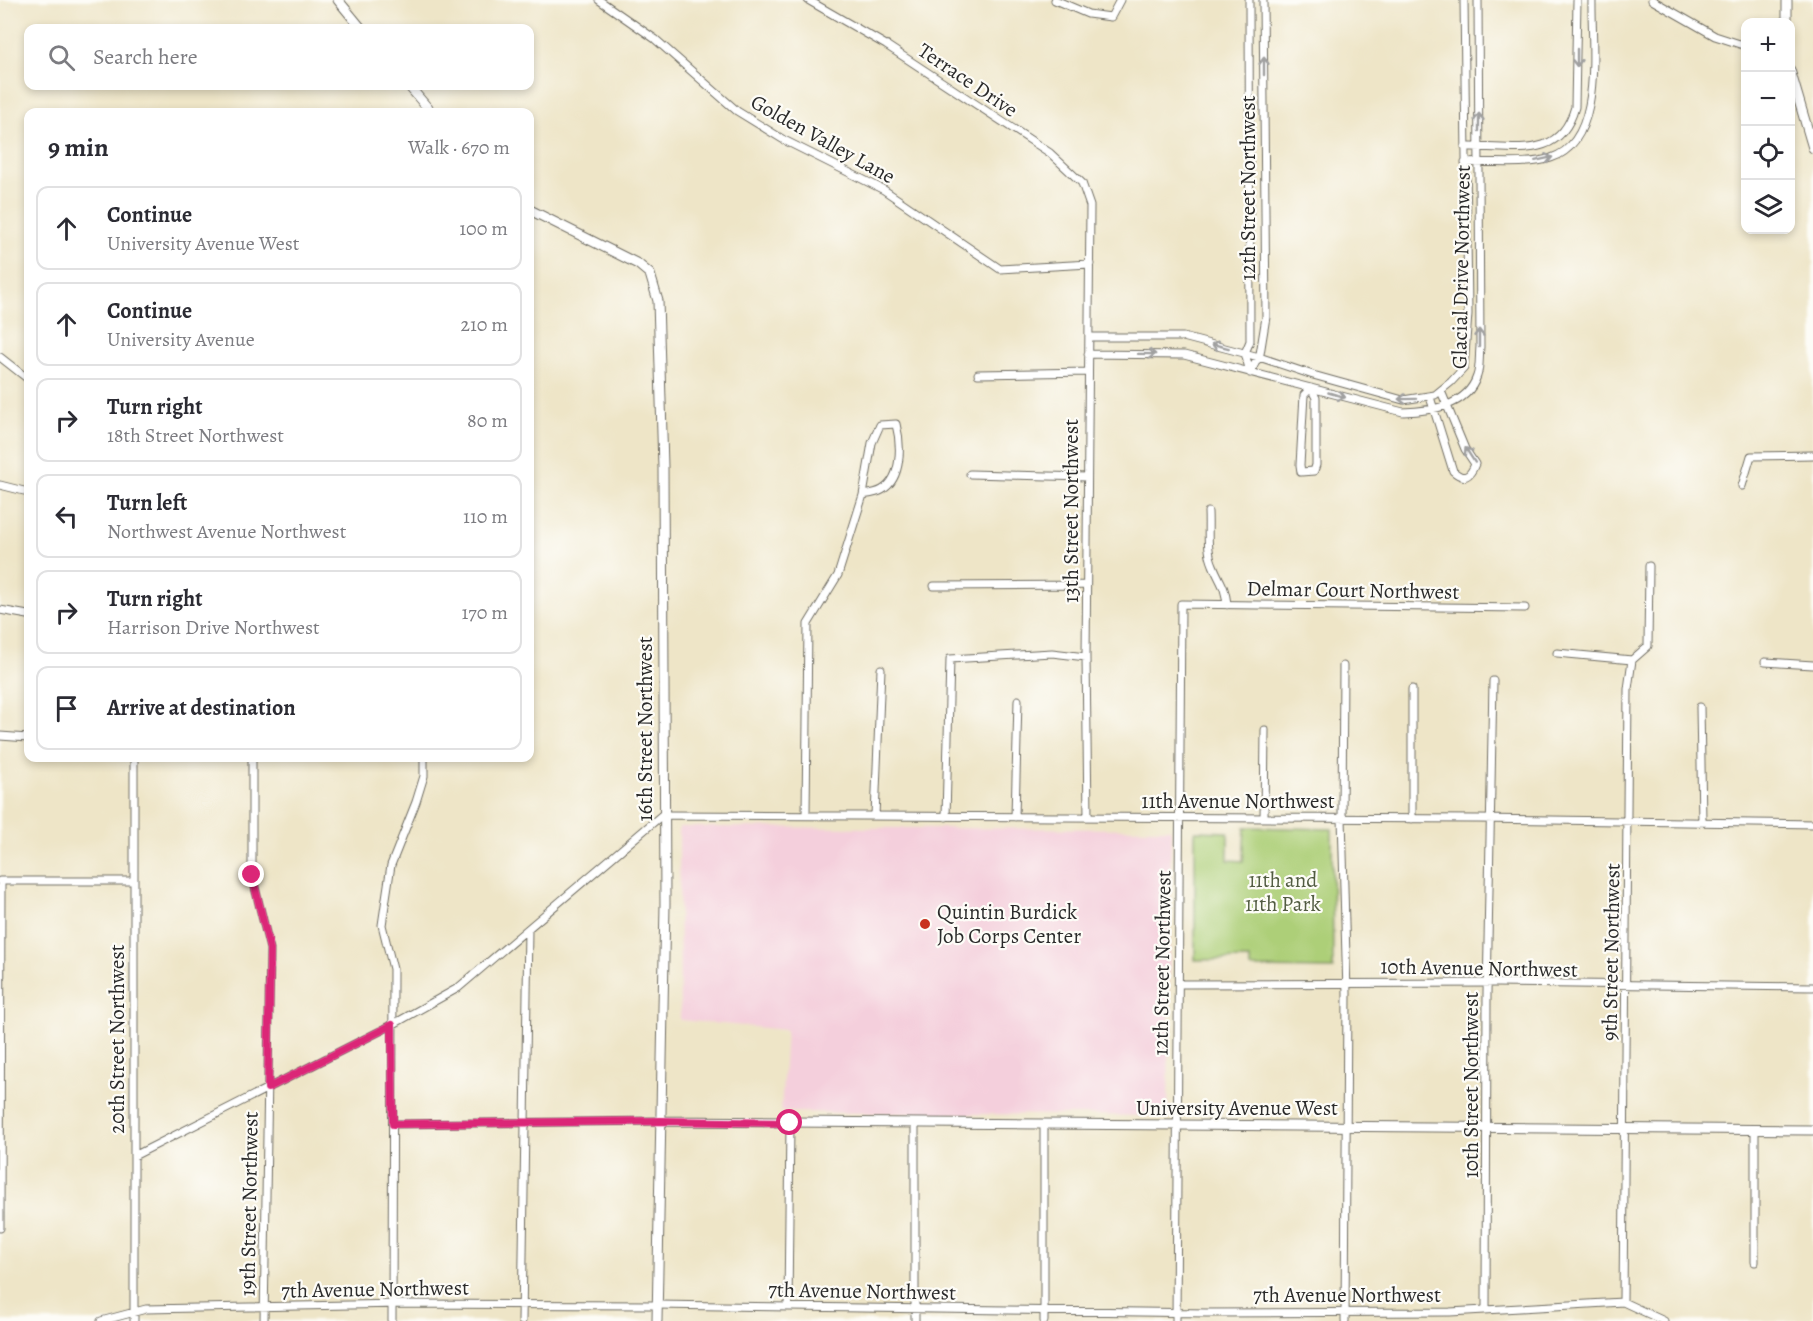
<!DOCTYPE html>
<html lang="en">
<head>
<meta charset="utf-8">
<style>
	:root { --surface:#fff; --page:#f2f2f3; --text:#2b2b33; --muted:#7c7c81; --line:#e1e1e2 }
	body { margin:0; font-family:Alegreya,serif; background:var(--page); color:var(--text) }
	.controls { position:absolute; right:18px; top:18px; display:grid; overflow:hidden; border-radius:12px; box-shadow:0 3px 9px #0003 }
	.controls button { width:54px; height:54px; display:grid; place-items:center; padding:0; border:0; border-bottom:2px solid var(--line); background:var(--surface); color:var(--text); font:30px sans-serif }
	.stop { position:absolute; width:18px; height:18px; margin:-14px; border:4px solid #db2777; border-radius:50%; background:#fff }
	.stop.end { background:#db2777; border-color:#fff; box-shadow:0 2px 6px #0008 }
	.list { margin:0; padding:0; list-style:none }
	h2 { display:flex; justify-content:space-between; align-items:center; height:78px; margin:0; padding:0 24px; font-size:26px }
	h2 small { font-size:20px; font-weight:400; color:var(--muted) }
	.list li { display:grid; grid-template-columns:39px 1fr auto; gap:18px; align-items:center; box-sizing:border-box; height:84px; margin:0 12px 12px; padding:0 12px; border:2px solid var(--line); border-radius:12px }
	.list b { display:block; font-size:22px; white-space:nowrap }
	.list p { margin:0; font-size:20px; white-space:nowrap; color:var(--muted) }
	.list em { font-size:20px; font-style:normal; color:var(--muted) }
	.icon { flex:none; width:33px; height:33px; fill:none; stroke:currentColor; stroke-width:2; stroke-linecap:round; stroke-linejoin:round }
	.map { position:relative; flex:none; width:1813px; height:1321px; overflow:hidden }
	.search { position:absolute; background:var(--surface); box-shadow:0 3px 9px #0003; left:24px; top:24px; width:510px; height:66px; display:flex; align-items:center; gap:15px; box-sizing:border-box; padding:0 21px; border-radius:12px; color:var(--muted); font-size:22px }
	.panel { position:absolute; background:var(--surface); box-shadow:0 3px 9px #0003; left:24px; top:108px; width:510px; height:654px; border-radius:12px }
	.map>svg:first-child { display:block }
</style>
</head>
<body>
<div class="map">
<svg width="1813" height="1321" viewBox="0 0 1813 1321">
	<rect width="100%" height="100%" fill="#fdfcf7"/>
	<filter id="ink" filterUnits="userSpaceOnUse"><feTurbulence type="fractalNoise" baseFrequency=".0167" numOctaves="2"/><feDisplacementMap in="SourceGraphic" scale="12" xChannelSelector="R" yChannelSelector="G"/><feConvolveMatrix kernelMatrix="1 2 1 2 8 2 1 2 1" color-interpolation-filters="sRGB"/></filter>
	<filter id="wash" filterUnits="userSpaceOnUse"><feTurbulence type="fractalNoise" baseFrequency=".008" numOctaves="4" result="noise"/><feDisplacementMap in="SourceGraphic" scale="24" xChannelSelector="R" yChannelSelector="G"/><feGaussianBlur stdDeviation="1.35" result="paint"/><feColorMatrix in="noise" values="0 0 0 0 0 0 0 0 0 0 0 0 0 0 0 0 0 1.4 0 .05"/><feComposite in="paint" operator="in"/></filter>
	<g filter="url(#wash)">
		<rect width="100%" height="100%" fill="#eee5c7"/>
		<path fill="#f4cfdc" d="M679,827L1171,829L1168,1116L781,1112L786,1030L680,1020Z"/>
		<path fill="#adcf78" stroke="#6c7d52" stroke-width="1.5" d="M1245,827L1332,829L1333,969L1250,968V959L1195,960V831L1228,832V860L1243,861Z"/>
	</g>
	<g filter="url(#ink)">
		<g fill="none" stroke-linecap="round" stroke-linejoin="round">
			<defs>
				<path id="street" d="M599,0L655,39L737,111L784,140L884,190L1000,269L1090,264
					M808,0L886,45L1050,153L1082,183L1090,206L1086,657L1088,817
					M1055,0L1088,14L1111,17L1120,0
					M1249,0L1250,341L1245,353L1250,373
					M1652,0L1715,36L1746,46
					M1465,147C1511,145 1559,164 1575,107L1577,0
					M1465,163C1493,161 1525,166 1551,158C1605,141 1591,44 1592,0
					M1089,337H1183L1259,357L1313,375L1403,400L1435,395L1451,382L1464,368L1468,314L1464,0
					M1088,354L1184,355L1403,412C1430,411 1467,407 1477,376C1480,368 1479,356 1480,347L1478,0
					M0,357L28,379
					M1250,373L1260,354L1266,317L1263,0
					M978,374L1088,372
					M1311,388L1316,398V465L1314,471L1301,472L1300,465L1304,395Z
					M1430,397L1453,471C1464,481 1470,477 1475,464L1465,449L1441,391
					M896,424C901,443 903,478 882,490C877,493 869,494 863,495L872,443L880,425Z
					M970,474L1087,477
					M0,485L28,492
					M1742,486L1751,456L1813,455
					M1208,512C1209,529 1206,549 1213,565C1220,583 1225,584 1227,605
					M934,586L1086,585
					M0,610L28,615
					M1557,653L1632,660
					M1765,662L1813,665
					M1343,666L1342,818L1347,993L1345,1321
					M1700,707L1702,821
					M0,736L28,738
					M252,758V875L270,949L264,1321
					M806,815L808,624L838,575L863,495
					M875,816L881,669
					M946,817L950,659L1052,653L1086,657
					M1015,817L1018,700
					M1264,818L1265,730
					M1412,819V689
					M0,881H133
					M1180,984L1497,983L1813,987
					M393,1124L661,1121
					M1755,1130V1262
					M134,1156L392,1025L458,988L662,815L1478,819L1813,824
					M0,1228L1,881
					M1623,1302L1628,689L1632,660L1648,646L1649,566
					M788,1307L790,1123
					M1486,1310L1487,994L1493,681
					M101,1321L146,1309L401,1304L657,1305L1207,1313L1450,1312L1623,1302L1664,1321
					M134,1321V758
					M392,1321L393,969L382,925L391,865L416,802L424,776V758
					M522,1321L528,929
					M915,1321V1124
					M1044,1321V1125
					M1176,1321L1181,604L1525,608"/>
				<path id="secondary" d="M338,0L361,28
					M1787,0V22
					M1790,70L1813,148
					M409,86L431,112
					M530,210L638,264L650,274L658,301L663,467L665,904L657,1321
					M661,1121L1813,1130"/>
			</defs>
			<use href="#street" stroke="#6f6c62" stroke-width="9"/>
			<use href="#secondary" stroke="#6f6c62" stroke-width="11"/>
			<use href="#street" stroke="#fff" stroke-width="7"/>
			<use href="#secondary" stroke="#fff" stroke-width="9"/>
		</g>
		<defs><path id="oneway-shaft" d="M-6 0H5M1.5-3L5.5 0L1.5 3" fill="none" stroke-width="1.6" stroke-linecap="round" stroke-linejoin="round" transform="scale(1.5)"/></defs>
		<g stroke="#a0a0a0">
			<use href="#oneway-shaft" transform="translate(1577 58) rotate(90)"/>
			<use href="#oneway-shaft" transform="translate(1264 66) rotate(-90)"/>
			<use href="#oneway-shaft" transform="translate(1479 122) rotate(-90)"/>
			<use href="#oneway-shaft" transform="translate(1544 159) rotate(-12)"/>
			<use href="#oneway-shaft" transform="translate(1479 338) rotate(-90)"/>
			<use href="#oneway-shaft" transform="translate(1220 346) rotate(-166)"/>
			<use href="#oneway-shaft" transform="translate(1147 354) rotate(1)"/>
			<use href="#oneway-shaft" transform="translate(1337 395) rotate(16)"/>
			<use href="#oneway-shaft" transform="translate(1407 399) rotate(179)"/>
			<use href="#oneway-shaft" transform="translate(1470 455) rotate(-123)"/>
		</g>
	</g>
	<g fill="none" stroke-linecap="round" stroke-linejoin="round" filter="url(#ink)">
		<path stroke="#db2777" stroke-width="8" d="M252,875L270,949L268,1088L392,1025L393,1124L661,1121L790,1123"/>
	</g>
	<circle fill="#c8321e" stroke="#fdfcf7" stroke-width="2" cx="925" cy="924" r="6"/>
	<g text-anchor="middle" stroke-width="4.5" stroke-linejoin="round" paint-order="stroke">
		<g font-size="21" fill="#2b2b2b" stroke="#fdfcf7">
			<text transform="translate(968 80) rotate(34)" y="7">Terrace Drive</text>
			<text transform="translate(823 139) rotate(29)" y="7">Golden Valley Lane</text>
			<text transform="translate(1248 188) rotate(-90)" y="7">12th Street Northwest</text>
			<text transform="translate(1461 267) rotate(-89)" y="7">Glacial Drive Northwest</text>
			<text transform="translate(1071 511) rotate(-90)" y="7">13th Street Northwest</text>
			<text transform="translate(1353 590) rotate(1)" y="7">Delmar Court Northwest</text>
			<text transform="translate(645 729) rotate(-90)" y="7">16th Street Northwest</text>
			<text x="1238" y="808">11th Avenue Northwest</text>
			<text transform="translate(1611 952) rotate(-89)" y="7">9th Street Northwest</text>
			<text transform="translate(1162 963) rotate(-89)" y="7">12th Street Northwest</text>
			<text transform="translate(1479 968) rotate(1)" y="7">10th Avenue Northwest</text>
			<text transform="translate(117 1039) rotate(-90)" y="7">20th Street Northwest</text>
			<text transform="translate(1471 1085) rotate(-90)" y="7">10th Street Northwest</text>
			<text x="1237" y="1115">University Avenue West</text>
			<text transform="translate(249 1204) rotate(-89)" y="7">19th Street Northwest</text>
			<text transform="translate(375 1289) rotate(-1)" y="7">7th Avenue Northwest</text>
			<text transform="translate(862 1291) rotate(1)" y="7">7th Avenue Northwest</text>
			<text x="1347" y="1302">7th Avenue Northwest</text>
		</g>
		<g font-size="21" fill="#525c42" stroke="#fdfcf7">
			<text x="1283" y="887">11th and<tspan x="1283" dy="24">11th Park</tspan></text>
		</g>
		<g font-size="21" fill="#2b2b2b" stroke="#fdfcf7" text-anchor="start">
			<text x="937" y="919">Quintin Burdick<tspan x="937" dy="24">Job Corps Center</tspan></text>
		</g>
	</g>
</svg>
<div class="controls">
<button>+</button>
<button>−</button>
<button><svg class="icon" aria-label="locate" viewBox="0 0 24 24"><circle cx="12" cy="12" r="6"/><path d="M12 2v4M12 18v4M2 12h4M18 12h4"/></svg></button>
<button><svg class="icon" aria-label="layers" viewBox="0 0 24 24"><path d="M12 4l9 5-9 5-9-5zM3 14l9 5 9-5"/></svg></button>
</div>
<div class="stop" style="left:790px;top:1123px"></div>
<div class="stop end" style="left:252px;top:875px"></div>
<div class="search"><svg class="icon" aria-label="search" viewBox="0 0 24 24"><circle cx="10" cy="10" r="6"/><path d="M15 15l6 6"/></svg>Search here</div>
<section class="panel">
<h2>9 min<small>Walk · 670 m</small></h2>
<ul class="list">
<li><svg class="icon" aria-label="ahead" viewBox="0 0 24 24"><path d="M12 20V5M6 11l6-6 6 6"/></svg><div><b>Continue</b><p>University Avenue West</p></div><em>100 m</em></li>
<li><svg class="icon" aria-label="ahead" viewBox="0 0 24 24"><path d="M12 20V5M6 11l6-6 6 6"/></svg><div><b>Continue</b><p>University Avenue</p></div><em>210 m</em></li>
<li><svg class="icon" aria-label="right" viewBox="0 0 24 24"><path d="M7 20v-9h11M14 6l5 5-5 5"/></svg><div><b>Turn right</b><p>18th Street Northwest</p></div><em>80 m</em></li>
<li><svg class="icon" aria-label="left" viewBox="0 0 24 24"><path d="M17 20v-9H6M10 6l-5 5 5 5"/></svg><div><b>Turn left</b><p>Northwest Avenue Northwest</p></div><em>110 m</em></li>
<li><svg class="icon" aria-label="right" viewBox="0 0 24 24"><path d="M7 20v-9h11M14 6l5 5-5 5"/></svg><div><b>Turn right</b><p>Harrison Drive Northwest</p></div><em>170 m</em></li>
<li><svg class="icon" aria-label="arrive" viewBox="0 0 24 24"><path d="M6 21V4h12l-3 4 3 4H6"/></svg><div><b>Arrive at destination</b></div></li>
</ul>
</section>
</div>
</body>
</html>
